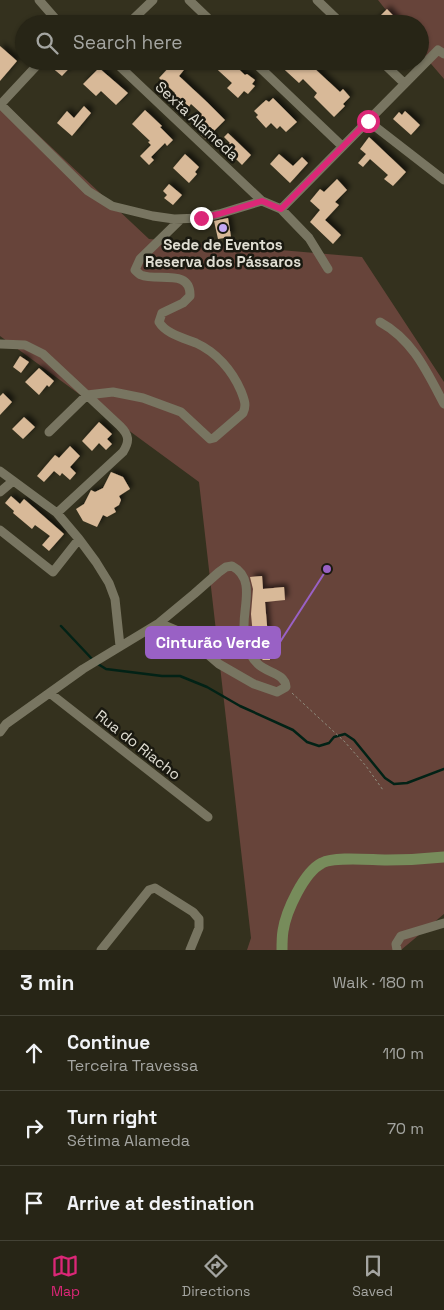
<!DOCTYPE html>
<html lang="en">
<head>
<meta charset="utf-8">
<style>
	:root { --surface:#272516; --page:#333123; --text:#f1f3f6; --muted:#a4a5a1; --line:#434235; --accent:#db2777 }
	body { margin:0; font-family:"Space Grotesk",sans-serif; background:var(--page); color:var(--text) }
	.stop { position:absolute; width:15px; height:15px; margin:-11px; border:4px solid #db2777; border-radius:50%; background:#fff }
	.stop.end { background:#db2777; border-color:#fff; box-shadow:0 1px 5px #0008 }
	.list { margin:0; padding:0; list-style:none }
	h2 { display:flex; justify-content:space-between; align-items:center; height:65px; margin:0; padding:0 20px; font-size:21px }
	h2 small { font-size:16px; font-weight:400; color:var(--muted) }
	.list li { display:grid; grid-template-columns:32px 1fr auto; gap:15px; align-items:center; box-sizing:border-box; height:75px; padding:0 20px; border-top:1px solid var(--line) }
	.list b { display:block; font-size:19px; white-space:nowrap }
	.list p { margin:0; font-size:16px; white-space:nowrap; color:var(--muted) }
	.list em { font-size:16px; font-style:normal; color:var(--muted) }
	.icon { flex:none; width:28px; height:28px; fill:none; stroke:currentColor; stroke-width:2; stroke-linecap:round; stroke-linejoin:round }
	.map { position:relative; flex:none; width:444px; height:950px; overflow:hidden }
	.search { position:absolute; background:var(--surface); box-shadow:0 1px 4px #0004; left:15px; right:15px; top:15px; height:55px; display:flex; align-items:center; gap:12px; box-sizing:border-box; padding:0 18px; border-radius:28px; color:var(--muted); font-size:19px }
	.sheet { height:290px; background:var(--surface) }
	nav { display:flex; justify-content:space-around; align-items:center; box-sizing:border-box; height:70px; border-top:1px solid var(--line); background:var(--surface); font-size:14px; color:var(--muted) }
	nav a { display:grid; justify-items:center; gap:2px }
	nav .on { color:var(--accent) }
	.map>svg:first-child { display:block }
</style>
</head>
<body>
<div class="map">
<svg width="444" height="950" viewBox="0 0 444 950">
	<defs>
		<filter id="shadow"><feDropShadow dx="3.5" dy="-3.5" stdDeviation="2.5" flood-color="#0009"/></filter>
	</defs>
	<rect width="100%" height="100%" fill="#34311e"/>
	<path fill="#67443a" d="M378,0H444V79L420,51V24H397Z
		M0,99L149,239L362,257L444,382V914L401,950H247L251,938L199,482L0,336Z"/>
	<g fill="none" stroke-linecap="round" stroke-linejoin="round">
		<path stroke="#022216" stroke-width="2.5" d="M61,626L93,660
			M98,664L106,669L162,676H180L207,687L240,706L293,730L307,742L319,746L329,743L334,737L345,734L354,740L385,778L394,784L407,783L444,769"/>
	</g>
	<path fill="#d8b998" filter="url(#shadow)" d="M387,9L401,24H372Z
		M0,46L17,61L0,81Z
		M55,61H76L62,76L50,66Z
		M175,61H183L188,65L179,76L207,102L225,120L211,134L213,136L208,141L201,135L207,130L197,119L202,114L191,104L189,107L183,101L181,103L172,96L175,93L159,78Z
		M208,61H230L245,75L247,74L255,80L252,84L255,86L248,94L244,91L238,98L227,88L232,83Z
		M275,61H320L314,68L340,92L343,89L350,97L343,104L345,106L334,117L314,97L317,93L303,79L299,83Z
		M99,68L128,93L116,105L101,91L96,96L83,84Z
		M273,98L297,122L286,132L280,126L277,129L271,123L266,128L256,117L258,115L254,111L266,100L269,102Z
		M84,106L91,113L72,136L57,123L67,111L74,118Z
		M145,110L162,126L160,127L173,140L167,146L165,143L151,157L154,160L149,165L140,156L151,145L148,142L150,141L132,124Z
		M405,111L420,125L411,135L393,119L399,112L402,115Z
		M228,133L251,155L242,165L225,148L230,143L224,137Z
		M369,137L406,172L393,186L384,179L388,175L370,159L363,167L358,163L366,154L360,149Z
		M185,154L199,167L195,172L197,174L189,183L173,168Z
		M279,154L293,166L302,157L308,163L290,183L270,164Z
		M337,179L347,190L335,202L339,205L325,220L341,235L333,244L310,222L320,210L310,201L320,189L324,192Z
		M169,184L182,195L173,205L164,198L167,195L163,191Z
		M228,218L231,237L218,239L214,221Z
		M20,356L29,362L21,373L13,367Z
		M39,368L54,381L49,387L47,385L39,395L25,382Z
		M3,393L12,402L0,415V396Z
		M24,417L35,427L23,439L12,429Z
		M99,422L112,434L107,439L112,444L106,450L99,443L92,451L82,441Z
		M70,446L80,456L70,467L76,473L70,480L62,473L60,476L54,471L44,482L37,476L55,455L59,458Z
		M111,472L123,477L130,489L119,496L121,500L119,505L114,508L116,512L107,517L103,515L97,527L83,521L76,509L84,504L91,490L95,492L103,488Z
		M11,496L20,504L24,499L64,534L49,551L42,545L50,536L35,525L32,529L13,513L14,511L5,503Z
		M262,576L263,589L284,587L285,600L265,602L270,660H263L258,655L254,646L251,614L253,589L250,577Z"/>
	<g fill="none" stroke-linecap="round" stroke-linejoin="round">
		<path stroke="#8f8d7e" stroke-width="1" stroke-dasharray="2.5 2.5" stroke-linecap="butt" d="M292,693L344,741L366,766L383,790"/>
		<path stroke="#787561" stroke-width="9" d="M39,0L60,24
			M189,0L214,24
			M317,0L342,24
			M128,24L153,0
			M114,61L262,201L281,209L309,238L328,269
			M253,61L342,146
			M381,61L404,83
			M0,104L88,191L112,206L153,216L174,219L201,218L219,214L262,201
			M0,105L41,61
			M368,121L444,180
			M281,209L438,50L444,54
			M380,322C413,340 427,372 444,404
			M0,344L25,345L43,354L120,426C129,435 130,441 123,452L57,513
			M49,432L87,395L113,392L143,398L181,412L210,439L214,438L243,413C247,405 244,399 241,391C232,370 216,352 196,343C184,338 166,334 159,322L162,313L183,303L190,296C191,268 157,282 141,275C139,274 137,272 135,270L140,259L181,219
			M0,471L57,513L79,539L96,562L109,583L115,599L120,646
			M0,492L13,481
			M0,530L53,572L79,539
			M51,694L208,817
			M0,732L6,724L83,669L159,623L194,594L219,572L226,567L232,566C259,580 239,614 245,637C247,647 250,657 258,664C267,673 285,673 286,687L277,692L254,684L219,664L190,639L178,631L159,623
			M101,950L149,890L155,888L193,912L199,919V928L190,950
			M397,950L396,944L401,936L444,923"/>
		<path stroke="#778c5b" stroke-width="11" d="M282,950C282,944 282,937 283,931C286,911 304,872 322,863C335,856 371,860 387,860C406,860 425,859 444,857"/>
	</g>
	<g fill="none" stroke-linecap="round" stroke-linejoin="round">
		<path stroke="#db2777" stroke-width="6" d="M201,218L219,214L262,201L281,209L368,121"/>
	</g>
	<circle fill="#c3a7f2" stroke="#1a1910" stroke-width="2" cx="223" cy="228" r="5"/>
	<g text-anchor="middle" stroke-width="5" stroke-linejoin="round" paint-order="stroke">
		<g font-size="15" fill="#e0ded3" stroke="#1a1910">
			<text transform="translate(197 121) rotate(43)" y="5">Sexta Alameda</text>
			<text transform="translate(138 745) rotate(38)" y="5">Rua do Riacho</text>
		</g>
		<g font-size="15" font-weight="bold" fill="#e0ded3" stroke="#1a1910">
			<text x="223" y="250">Sede de Eventos<tspan x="223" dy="17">Reserva dos Pássaros</tspan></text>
		</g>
	</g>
	<path fill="none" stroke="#9961c5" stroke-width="2" d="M327 569L280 642"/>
	<circle fill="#9961c5" stroke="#1a1910" stroke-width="2" cx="327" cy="569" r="5"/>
	<rect fill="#9961c5" stroke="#9961c5" stroke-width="2" x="146" y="627" width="134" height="31" rx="5"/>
	<g font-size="16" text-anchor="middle" font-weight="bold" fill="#fff">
		<text x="213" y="648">Cinturão Verde</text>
	</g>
</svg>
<div class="stop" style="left:368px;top:121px"></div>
<div class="stop end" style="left:201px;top:218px"></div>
<div class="search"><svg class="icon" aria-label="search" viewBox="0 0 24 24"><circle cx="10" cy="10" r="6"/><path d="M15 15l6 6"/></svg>Search here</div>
</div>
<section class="sheet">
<h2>3 min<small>Walk · 180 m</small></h2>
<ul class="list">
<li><svg class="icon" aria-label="ahead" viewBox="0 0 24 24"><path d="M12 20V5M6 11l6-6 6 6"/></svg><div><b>Continue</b><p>Terceira Travessa</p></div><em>110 m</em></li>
<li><svg class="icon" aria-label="right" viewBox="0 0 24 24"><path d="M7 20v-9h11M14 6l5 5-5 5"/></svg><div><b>Turn right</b><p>Sétima Alameda</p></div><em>70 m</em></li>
<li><svg class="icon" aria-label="arrive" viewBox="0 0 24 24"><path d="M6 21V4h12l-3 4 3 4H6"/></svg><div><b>Arrive at destination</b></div></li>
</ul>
</section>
<nav>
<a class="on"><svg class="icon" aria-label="map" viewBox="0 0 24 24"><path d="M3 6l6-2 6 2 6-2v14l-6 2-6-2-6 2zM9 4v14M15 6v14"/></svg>Map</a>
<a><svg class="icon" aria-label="directions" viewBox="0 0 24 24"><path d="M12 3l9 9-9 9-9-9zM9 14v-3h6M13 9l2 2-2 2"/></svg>Directions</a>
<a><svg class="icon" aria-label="saved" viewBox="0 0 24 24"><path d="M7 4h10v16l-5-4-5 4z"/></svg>Saved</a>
</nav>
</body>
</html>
